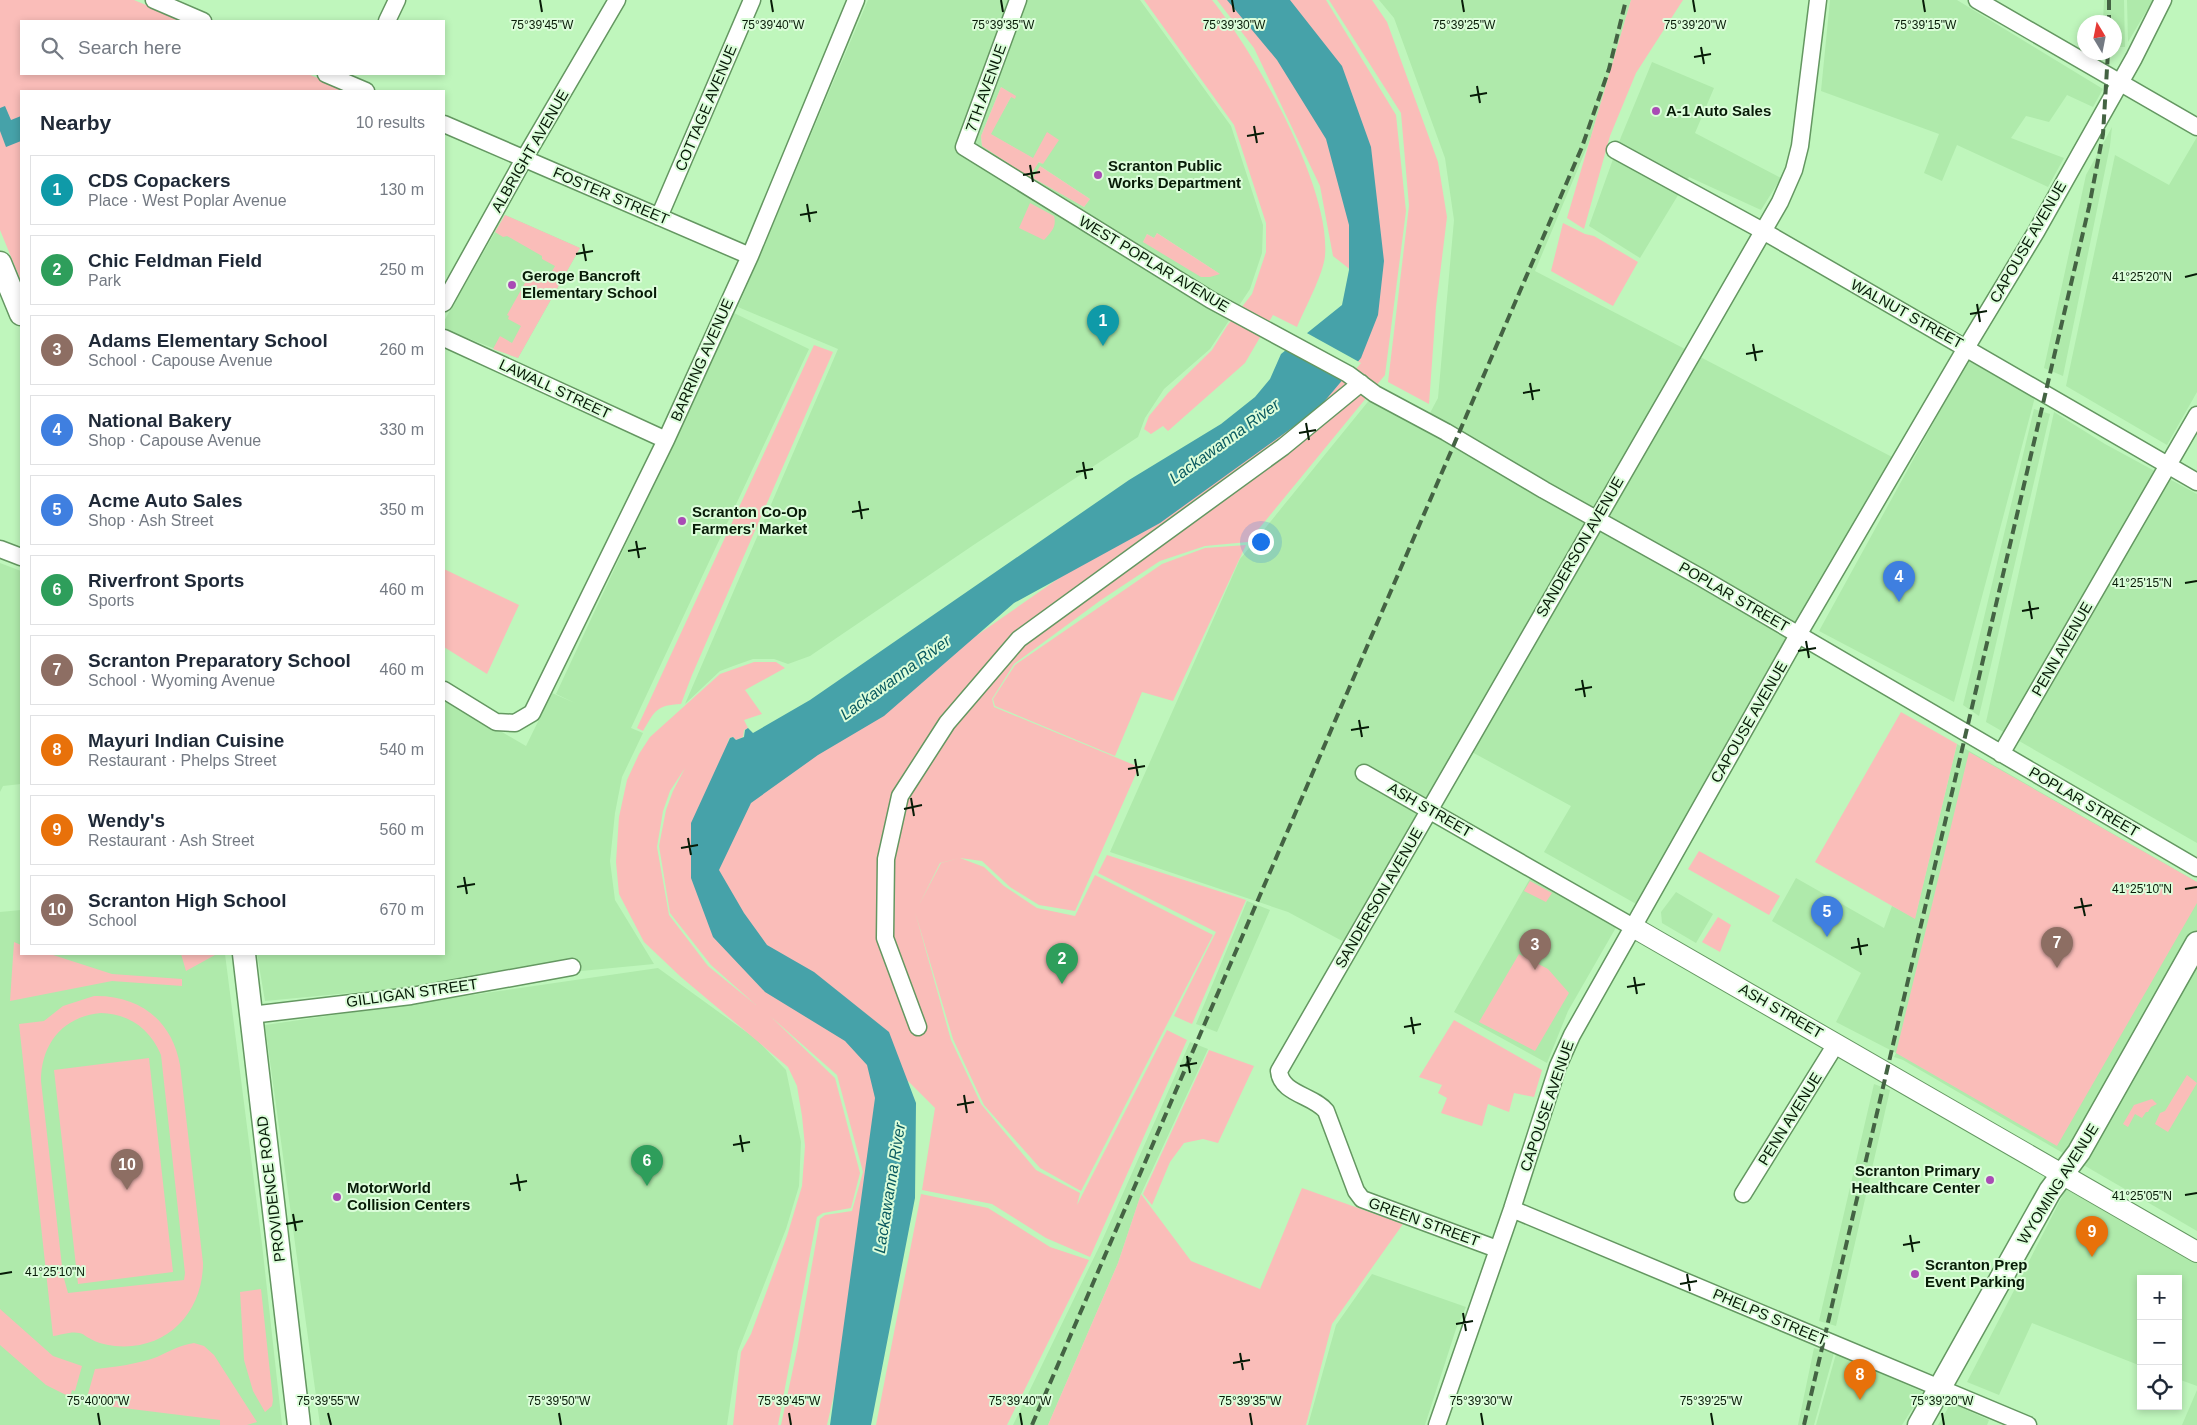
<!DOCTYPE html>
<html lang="en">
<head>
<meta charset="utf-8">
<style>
	:root { --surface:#fff; --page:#f6f6f7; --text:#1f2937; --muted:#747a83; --line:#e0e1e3; --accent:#db2777 }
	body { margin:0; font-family:Arial,sans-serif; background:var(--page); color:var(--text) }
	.controls { position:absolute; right:15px; bottom:15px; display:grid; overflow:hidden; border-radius:0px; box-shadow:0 2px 8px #0003 }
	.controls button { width:45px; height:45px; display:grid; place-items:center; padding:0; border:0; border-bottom:1px solid var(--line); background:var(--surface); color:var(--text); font:25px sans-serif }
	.compass { position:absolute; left:2077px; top:15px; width:45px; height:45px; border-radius:50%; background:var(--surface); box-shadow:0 2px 8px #0003; rotate:350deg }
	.you { position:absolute; left:1260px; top:541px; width:18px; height:18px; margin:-12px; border:4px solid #fff; border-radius:50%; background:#1a73e8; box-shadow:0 0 0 8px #1a73e833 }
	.badge { display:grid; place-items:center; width:32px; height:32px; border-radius:50%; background:var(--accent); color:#fff; font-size:16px; font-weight:700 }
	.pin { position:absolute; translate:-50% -41px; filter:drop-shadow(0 1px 2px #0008) }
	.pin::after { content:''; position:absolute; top:26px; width:18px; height:15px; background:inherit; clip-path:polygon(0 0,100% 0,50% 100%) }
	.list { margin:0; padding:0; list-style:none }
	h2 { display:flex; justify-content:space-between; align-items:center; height:65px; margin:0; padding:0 20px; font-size:21px }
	h2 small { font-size:16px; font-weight:400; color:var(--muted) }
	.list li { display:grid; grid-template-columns:32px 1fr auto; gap:15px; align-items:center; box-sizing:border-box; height:70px; margin:0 10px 10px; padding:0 10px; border:1px solid var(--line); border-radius:0px }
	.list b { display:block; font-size:19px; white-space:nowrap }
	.list p { margin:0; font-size:16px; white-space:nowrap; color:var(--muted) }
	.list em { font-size:16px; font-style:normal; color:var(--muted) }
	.icon { flex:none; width:28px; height:28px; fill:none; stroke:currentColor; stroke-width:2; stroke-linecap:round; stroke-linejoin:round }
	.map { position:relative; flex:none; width:2197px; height:1425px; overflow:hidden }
	.search { position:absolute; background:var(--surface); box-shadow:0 2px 8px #0003; left:20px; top:20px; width:425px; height:55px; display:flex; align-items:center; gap:12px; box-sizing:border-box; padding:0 18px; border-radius:0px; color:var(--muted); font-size:19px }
	.panel { position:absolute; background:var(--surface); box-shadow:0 2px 8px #0003; left:20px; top:90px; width:425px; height:865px; border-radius:0px }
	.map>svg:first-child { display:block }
</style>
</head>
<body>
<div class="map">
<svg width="2197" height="1425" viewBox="0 0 2197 1425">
	<rect width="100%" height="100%" fill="#bff6bc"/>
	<path fill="#afeaab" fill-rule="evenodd" d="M868,0H1140L1231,126L1263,225L1262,253L1250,289L1210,349L1164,389L1145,418L1138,437L975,544L810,656L788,664L774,659H753L736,665L720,671L685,704L838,349L738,307ZM1001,87L1016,97H1011L990,134L1043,164L982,146L981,136ZM1040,166L1090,199L1084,207L1040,181ZM1157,233L1220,274L1143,242L1147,234L1154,238Z
		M1379,0H1631L1590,140L1535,271L1894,458L1638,905L1544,852L1571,806L1459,745L1346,943L1288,912L1110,852L1240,559L1371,398L1423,426L1438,398L1454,220L1445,158L1394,18Z
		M1830,0H1957L2103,89L2093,107L2067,95L2049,122L2026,116L2011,138L2064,158L2048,187L1957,145L1942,181L1924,173L1939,134L1821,91Z
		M2104,0H2124L2125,47H2115L2114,22H2103Z
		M2127,0H2153L2128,42Z
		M1652,62L1714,88L1695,133L1781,178L1761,210L1689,177L1640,258L1589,226L1621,137Z
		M2112,127L2110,146L2063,376L2044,368L2086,175Z
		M2197,137V392L2167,445L2066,386L2115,155L2169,185Z
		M505,215L580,248L518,358L444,329V321Z
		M734,313L809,349L631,728L643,733L622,777L615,813L610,861L615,900L654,964L265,1001L257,954H444V698L526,746L552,693L575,703L556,694Z
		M1968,360L2035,397L1954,702L1819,631Z
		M2034,409L2050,414L1979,716L1963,705Z
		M2054,412L2105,444L2197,494V843L1986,722Z
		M0,563L21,571V784L3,786L0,792Z
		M1957,744L2197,882V1231L1903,1060L1894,1057L1896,1053L1836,1022L1861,973L1772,921L1796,878L1884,928L1892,906L1915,918Z
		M1532,875L1618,924L1568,1011L1547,1063L1454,1012Z
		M1676,892L1713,914L1696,943L1662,923L1661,912Z
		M1247,901L1270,910L1217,1032L1196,1024Z
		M21,910V954H225L262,1244L282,1425H0V912Z
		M658,968L756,1039L786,1070L801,1142L799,1186L786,1229L738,1351L727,1425H320L265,1025Z
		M1190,1042L1208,1049L1141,1194L1118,1263L1048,1425H1013L1101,1243Z
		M1874,1084L1890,1090L1836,1326L1819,1321Z
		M2066,1189L2197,1263V1386L2178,1379V1279H2141V1366L2032,1323L1999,1395L1967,1382Z
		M1372,1274L1466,1307L1456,1329L1425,1425H1308L1336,1325Z
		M1814,1348L1834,1353L1814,1425H1798Z
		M1836,1354L1923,1392L1902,1425H1816Z
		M2197,1390V1425H2182Z
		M1951,1403L1989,1420L1987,1425H1938Z"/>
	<path fill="#fabdb9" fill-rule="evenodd" d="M0,0H134L184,21H21V74H308L343,89L342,91H21V281L0,230Z
		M1144,0H1212C1255,53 1331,187 1325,256C1323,275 1305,308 1297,327L1273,315L1245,363L1168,431L1163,426L1151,434L1144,429L1149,416L1168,393L1212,350L1227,326L1252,294L1266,252V223L1234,125Z
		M1217,0H1326L1396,115L1406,211L1385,375L1248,542L1205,546L1160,561L1101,600L1014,664L992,699L994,707L1139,767L1075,911L1039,905L1010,887L982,861L960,858L940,863L919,905L941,863L960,858L984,867L1004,886L1037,908L1075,916L1095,875L1213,935L1081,1191L1040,1168L984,1105L953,1039L915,912L951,1040L981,1104L1036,1170L1080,1193L1077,1205L1167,1030L1187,1040L1090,1257L1046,1238L992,1204L922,1190L935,1108L908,1081L904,1088L827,1425H781L797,1350L820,1219L825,1215L852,1211L863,1172L837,1075L770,1016L835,1078L860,1173L851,1208L823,1213L817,1217L778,1425H733L741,1352L751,1334L787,1236L802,1186L805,1146L802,1116L797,1086L788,1067L681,977L644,942L619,894L616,862L619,817L627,780L639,754L650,737L720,674L754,662H776L785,668L745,690L762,714L744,720L748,728L744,730L743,737L736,740L733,737L729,738L725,756L960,647L1193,485L1366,282L1333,256L1320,186L1254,48ZM685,768L673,791L666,810L659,846L670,913L711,965L756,1005L708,966L669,915L657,847L663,811L670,791Z
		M1329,0H1372L1387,22L1438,162L1447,217L1436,307L1429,404L1388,382L1409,206L1401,113Z
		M1631,0H1683L1636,73L1610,136L1584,229L1567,218Z
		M1001,87L1016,96L1015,99L1011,97L991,134L1033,158L1047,132L1059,140L1043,164L1039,162L1029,177L982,146L981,136Z
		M1040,166L1090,199L1084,207L1033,178Z
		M1030,203L1054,216C1057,227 1051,232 1044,240L1019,228Z
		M505,215L580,248L518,358L493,349L500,336L512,343L521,326L508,319L509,316L507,315L530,274L545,283L555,266L542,259V256L507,236L503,237L495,232Z
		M1563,223L1585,234L1594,236L1638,262L1613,306L1551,271Z
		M1157,233L1220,274L1210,277H1201L1143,242L1147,234L1154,238Z
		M814,345L833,352L692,675L681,704C656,705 655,711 643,731L637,728Z
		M1246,545L1173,701L1142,692L1115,756L995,706L993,699L1015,665L1162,564L1205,548Z
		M444,569L519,605L487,674L444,647Z
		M1901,712L1957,744L1915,919L1815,862Z
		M1969,752L2197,882V903L2057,1146L1896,1053Z
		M1699,851L1780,896L1769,915L1688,869Z
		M1107,855L1246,900L1192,1024L1174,1016L1216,932L1098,873Z
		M1530,881L1552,893L1546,902L1524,891Z
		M1718,917L1731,925L1720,952L1702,942Z
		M14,942L21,945V954H50L112,974L182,979V986L112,981L10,1001Z
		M181,954H215V955L186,971Z
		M1519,954L1548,969L1569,993L1535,1051L1479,1022Z
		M94,996C139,995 172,1020 180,1065L203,1263C203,1313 166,1351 115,1346C106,1345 97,1343 89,1338C86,1337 83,1333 79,1333C72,1331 60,1335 53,1336L19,1024L44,1021L63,1006ZM101,1013C130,1014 150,1029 161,1055L185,1273L184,1280L68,1293L63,1275L41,1081C41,1043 64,1016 101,1013Z
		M1454,1020L1542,1070L1534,1097L1514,1093L1509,1112L1488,1104L1482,1126L1441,1113L1447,1098L1438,1093L1442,1085L1419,1077Z
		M1209,1050L1254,1066L1218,1143L1203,1139L1184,1143L1170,1162L1152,1205L1143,1194Z
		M149,1058L173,1272L78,1284L54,1070Z
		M2187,1075L2197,1083L2168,1132L2155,1124L2160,1113L2165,1111Z
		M2152,1099L2157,1104L2151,1107L2148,1112H2146L2142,1118L2135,1114L2128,1127L2123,1124L2134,1105Z
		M1302,1188L1403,1224L1332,1324L1306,1425H1048L1118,1263L1141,1194L1191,1261L1260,1289Z
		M921,1194L988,1208L1050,1247L1089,1260L1007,1425H876Z
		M261,1289L273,1400L272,1406L265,1412L253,1391L244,1360L240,1292Z
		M0,1309L53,1356L82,1366L75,1391L72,1390L70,1397L46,1385L0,1345Z
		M194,1343L204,1346L214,1355L257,1422L247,1425H220V1420L91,1404L93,1396L88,1394L95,1369C115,1367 138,1364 157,1357C170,1351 180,1345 194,1343Z"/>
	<path fill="#46a2a9" d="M1227,0H1290L1342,66L1371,147L1384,261L1378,315L1361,358L1318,409L1160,523L1014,603L884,716L818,755L751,803L719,870L744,913L767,945L814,972L889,1032L916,1103L915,1198L871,1425H830L875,1098L867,1065L845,1041L765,992L713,937L691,878V823L730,738L733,737L736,740L744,737L745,730L748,728L753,733L810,700L1129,480L1221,424L1255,397L1270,379L1281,354L1342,305L1349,270V225L1326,139L1277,60Z
		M5,106L11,120L21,116V141L6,147L0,131V108Z"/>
	<path fill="#bff6bc" d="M1305,332L1361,363L1345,382L1283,349Z"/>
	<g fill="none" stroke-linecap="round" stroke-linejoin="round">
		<defs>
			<path id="minor" d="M154,0L203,21
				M1018,0L964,147L1211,300L1348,374L1375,394L1446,432L1544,490L1700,577L2197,868
				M1977,0L2197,127
				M387,21L397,0
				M326,74L366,91
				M444,124L750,256
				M1615,150L1763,231L2197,482
				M659,217L752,0
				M444,303L524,159L617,0
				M444,338L666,440
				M0,549L21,557
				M444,690L496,722L515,723L532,713L666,440L750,256L856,0
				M2001,754L2197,415
				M1364,773L1633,927
				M251,1015L411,996L572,967
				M918,1027L885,938L886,859L900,796L947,723L1019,639L1283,447L1361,383
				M1743,1194L1836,1044
				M1512,1209L2028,1425
				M1497,1249L1362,1199L1356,1191L1326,1111C1313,1095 1281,1094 1279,1071L1780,202L1794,170L1800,146L1818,0
				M1437,1425L1512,1209L1558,1066L1572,1035L1798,635L1966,348L2036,232L2134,58L2163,0"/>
			<path id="tertiary" d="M1633,927L2197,1252"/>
			<path id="secondary" d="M0,263L21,314
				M244,954L299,1425
				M1919,1425L2050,1191L2079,1152L2197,943"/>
		</defs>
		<use href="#minor" stroke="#649761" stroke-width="19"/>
		<use href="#tertiary" stroke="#649761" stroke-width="22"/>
		<use href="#secondary" stroke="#649761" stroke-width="25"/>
		<use href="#minor" stroke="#fff" stroke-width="16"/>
		<use href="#tertiary" stroke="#fff" stroke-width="20"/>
		<use href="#secondary" stroke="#fff" stroke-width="22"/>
		<path stroke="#446343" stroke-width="4" stroke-dasharray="10 5" stroke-linecap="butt" d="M2109,0V22
			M1032,1425L1582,147L1609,69L1626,0
			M1804,1425L2089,207L2103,134L2108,52"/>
	</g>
	<path fill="none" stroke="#071b07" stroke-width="2" d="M540,0L542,12M771,0L773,12M1001,0L1003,12M1232,0L1234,12M1462,0L1464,12M1693,0L1695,12M1923,0L1925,12M1701,47L1704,64M1694,57L1711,54M1477,86L1480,103M1470,96L1487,93M1254,126L1257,143M1247,136L1264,133M1030,165L1033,182M1023,175L1040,172M807,204L810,222M800,215L817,212M583,244L586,261M576,254L593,251M2185,277L2197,274M1977,304L1980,322M1970,314L1987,311M1753,344L1756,361M1746,354L1763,351M1530,383L1533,400M1523,393L1540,390M1306,423L1309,440M1299,433L1316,430M1083,462L1086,479M1076,472L1093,469M859,501L862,519M852,512L869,509M636,541L639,558M628,551L646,548M2185,583L2197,581M2029,601L2032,619M2022,611L2039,608M1806,641L1809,658M1798,651L1816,648M1582,680L1585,697M1575,690L1592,687M1359,720L1362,737M1351,730L1369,727M1135,759L1138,776M1128,769L1145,766M911,798L914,816M904,809L922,805M688,838L691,855M681,848L698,845M464,877L467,894M457,887L475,884M2185,889L2197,887M2081,898L2085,916M2074,908L2092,905M1858,938L1861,955M1851,948L1868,945M1634,977L1637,994M1627,987L1645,984M1411,1017L1414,1034M1404,1027L1421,1024M1187,1056L1190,1073M1180,1066L1197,1063M964,1095L967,1113M957,1105L974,1102M740,1135L743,1152M733,1145L750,1142M517,1174L520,1191M510,1184L527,1181M2185,1195L2197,1193M293,1214L296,1231M286,1224L303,1221M1910,1235L1913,1252M1903,1245L1920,1242M0,1274L12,1272M1687,1274L1690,1291M1680,1284L1697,1281M1463,1313L1466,1331M1456,1324L1473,1321M1240,1353L1243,1370M1233,1363L1250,1360M98,1413L100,1425M328,1413L331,1425M559,1413L561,1425M789,1413L791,1425M1020,1413L1022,1425M1250,1413L1252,1425M1481,1413L1483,1425M1711,1413L1713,1425M1942,1413L1944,1425"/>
	<g fill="#a94bb5" stroke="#dcfdda" stroke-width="2">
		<circle cx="1656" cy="111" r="5"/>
		<circle cx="1098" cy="175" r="5"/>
		<circle cx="512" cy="285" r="5"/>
		<circle cx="682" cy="521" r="5"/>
		<circle cx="1990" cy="1180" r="5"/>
		<circle cx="337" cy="1197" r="5"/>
		<circle cx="1915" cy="1274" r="5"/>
	</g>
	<g text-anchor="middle" stroke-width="4" stroke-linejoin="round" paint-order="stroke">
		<g font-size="15" fill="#071b07" stroke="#dcfdda">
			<text transform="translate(986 88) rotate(-70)" y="5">7TH AVENUE</text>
			<text transform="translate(706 108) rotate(-67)" y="5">COTTAGE AVENUE</text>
			<text transform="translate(530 151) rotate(-60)" y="5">ALBRIGHT AVENUE</text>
			<text transform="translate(611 196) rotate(23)" y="5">FOSTER STREET</text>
			<text transform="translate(2028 242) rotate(-60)" y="5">CAPOUSE AVENUE</text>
			<text transform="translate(1154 264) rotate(31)" y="5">WEST POPLAR AVENUE</text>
			<text transform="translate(1907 314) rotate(29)" y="5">WALNUT STREET</text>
			<text transform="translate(702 360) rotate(-66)" y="5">BARRING AVENUE</text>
			<text transform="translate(555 389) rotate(25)" y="5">LAWALL STREET</text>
			<text transform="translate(1580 547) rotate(-60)" y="5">SANDERSON AVENUE</text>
			<text transform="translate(1734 597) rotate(30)" y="5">POPLAR STREET</text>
			<text transform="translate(2062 649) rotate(-60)" y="5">PENN AVENUE</text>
			<text transform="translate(1749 722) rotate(-60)" y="5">CAPOUSE AVENUE</text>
			<text transform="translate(2084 802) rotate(30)" y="5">POPLAR STREET</text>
			<text transform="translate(1430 810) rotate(30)" y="5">ASH STREET</text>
			<text transform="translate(1379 898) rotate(-60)" y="5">SANDERSON AVENUE</text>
			<text transform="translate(412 993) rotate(-8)" y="5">GILLIGAN STREET</text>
			<text transform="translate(1781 1011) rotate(30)" y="5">ASH STREET</text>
			<text transform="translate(1547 1106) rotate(-71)" y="5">CAPOUSE AVENUE</text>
			<text transform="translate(1790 1119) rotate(-58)" y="5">PENN AVENUE</text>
			<text transform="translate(2058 1184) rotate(-58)" y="5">WYOMING AVENUE</text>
			<text transform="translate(271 1189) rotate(-97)" y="5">PROVIDENCE ROAD</text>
			<text transform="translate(1424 1222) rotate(20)" y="5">GREEN STREET</text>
			<text transform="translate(1770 1317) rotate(23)" y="5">PHELPS STREET</text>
		</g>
		<g font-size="15" font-weight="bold" fill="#071b07" stroke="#dcfdda" text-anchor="start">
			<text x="1666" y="116">A-1 Auto Sales</text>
			<text x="1108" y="171">Scranton Public<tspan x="1108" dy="17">Works Department</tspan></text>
			<text x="522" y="281">Geroge Bancroft<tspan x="522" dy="17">Elementary School</tspan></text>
			<text x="692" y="517">Scranton Co-Op<tspan x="692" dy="17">Farmers' Market</tspan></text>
			<text x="1980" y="1176" text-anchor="end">Scranton Primary<tspan x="1980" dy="17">Healthcare Center</tspan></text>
			<text x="347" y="1193">MotorWorld<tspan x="347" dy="17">Collision Centers</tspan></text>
			<text x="1925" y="1270">Scranton Prep<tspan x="1925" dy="17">Event Parking</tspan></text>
		</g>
		<g font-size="16" font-style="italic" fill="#0a5a60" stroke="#dcfdda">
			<text transform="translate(1224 441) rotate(-36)" y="6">Lackawanna River</text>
			<text transform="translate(895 677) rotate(-36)" y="6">Lackawanna River</text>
			<text transform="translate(889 1188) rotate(-81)" y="6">Lackawanna River</text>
		</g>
	</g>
	<g font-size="12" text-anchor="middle" fill="#071b07" stroke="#dcfdda" stroke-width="4" stroke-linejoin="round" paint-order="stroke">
		<text x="542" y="29">75°39'45"W</text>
		<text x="773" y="29">75°39'40"W</text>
		<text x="1003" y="29">75°39'35"W</text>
		<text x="1234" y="29">75°39'30"W</text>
		<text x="1464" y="29">75°39'25"W</text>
		<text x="1695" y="29">75°39'20"W</text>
		<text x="1925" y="29">75°39'15"W</text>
		<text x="2142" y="281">41°25'20"N</text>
		<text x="2142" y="587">41°25'15"N</text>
		<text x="2142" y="893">41°25'10"N</text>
		<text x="2142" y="1200">41°25'05"N</text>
		<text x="55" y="1276">41°25'10"N</text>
		<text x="98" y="1405">75°40'00"W</text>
		<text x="328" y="1405">75°39'55"W</text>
		<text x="559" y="1405">75°39'50"W</text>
		<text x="789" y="1405">75°39'45"W</text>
		<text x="1020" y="1405">75°39'40"W</text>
		<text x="1250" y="1405">75°39'35"W</text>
		<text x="1481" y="1405">75°39'30"W</text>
		<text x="1711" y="1405">75°39'25"W</text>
		<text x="1942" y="1405">75°39'20"W</text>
	</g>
</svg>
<div class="controls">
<button>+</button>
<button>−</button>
<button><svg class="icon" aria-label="locate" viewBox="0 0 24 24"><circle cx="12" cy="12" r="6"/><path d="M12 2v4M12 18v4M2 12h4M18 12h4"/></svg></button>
</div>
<svg class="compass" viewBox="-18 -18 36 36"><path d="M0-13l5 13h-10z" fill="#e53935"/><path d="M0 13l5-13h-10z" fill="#747a83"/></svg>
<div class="you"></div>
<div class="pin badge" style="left:1103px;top:346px;background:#0f9aa8">1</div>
<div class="pin badge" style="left:1062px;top:984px;background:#2e9e5b">2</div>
<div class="pin badge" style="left:1535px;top:970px;background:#8d6e63">3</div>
<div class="pin badge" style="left:1899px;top:602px;background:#3f7fe0">4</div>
<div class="pin badge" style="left:1827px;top:937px;background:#3f7fe0">5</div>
<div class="pin badge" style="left:647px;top:1186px;background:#2e9e5b">6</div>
<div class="pin badge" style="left:2057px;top:968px;background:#8d6e63">7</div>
<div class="pin badge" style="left:1860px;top:1400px;background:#e8710a">8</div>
<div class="pin badge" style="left:2092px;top:1257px;background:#e8710a">9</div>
<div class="pin badge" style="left:127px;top:1190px;background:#8d6e63">10</div>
<div class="search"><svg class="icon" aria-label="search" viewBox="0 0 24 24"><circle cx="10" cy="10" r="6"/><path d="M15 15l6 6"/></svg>Search here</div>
<section class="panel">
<h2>Nearby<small>10 results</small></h2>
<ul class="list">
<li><span class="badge" style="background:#0f9aa8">1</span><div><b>CDS Copackers</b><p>Place · West Poplar Avenue</p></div><em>130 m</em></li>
<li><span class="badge" style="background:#2e9e5b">2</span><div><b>Chic Feldman Field</b><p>Park</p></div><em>250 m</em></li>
<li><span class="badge" style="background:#8d6e63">3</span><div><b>Adams Elementary School</b><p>School · Capouse Avenue</p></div><em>260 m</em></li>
<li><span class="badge" style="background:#3f7fe0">4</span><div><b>National Bakery</b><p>Shop · Capouse Avenue</p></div><em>330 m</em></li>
<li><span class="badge" style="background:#3f7fe0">5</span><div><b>Acme Auto Sales</b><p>Shop · Ash Street</p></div><em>350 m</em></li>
<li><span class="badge" style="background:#2e9e5b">6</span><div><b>Riverfront Sports</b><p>Sports</p></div><em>460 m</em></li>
<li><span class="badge" style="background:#8d6e63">7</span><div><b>Scranton Preparatory School</b><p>School · Wyoming Avenue</p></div><em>460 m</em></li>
<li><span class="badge" style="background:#e8710a">8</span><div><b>Mayuri Indian Cuisine</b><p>Restaurant · Phelps Street</p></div><em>540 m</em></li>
<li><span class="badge" style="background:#e8710a">9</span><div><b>Wendy's</b><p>Restaurant · Ash Street</p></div><em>560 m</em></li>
<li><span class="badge" style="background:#8d6e63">10</span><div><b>Scranton High School</b><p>School</p></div><em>670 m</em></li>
</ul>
</section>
</div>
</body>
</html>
